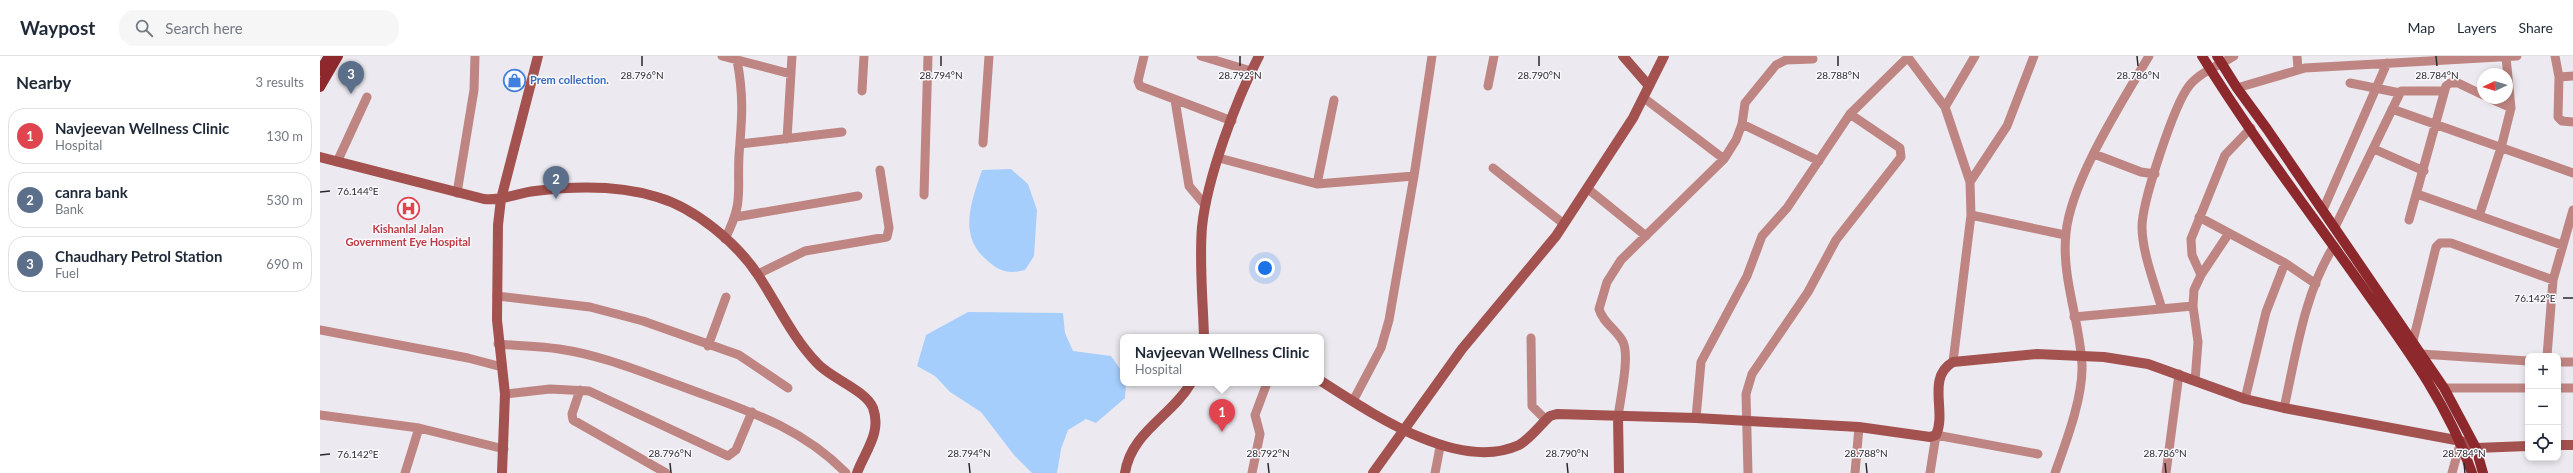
<!DOCTYPE html>
<html lang="en">
<head>
<meta charset="utf-8">
<style>
	:root { --surface:#fff; --page:#f6f6f7; --text:#1f2937; --muted:#747a83; --line:#e0e1e3; --accent:#953100 }
	body { margin:0; font-family:Lato,sans-serif; background:var(--page); color:var(--text) }
	.controls { position:absolute; right:12px; bottom:12px; display:grid; overflow:hidden; border-radius:8px; box-shadow:0 2px 6px #0003 }
	.controls button { width:36px; height:36px; display:grid; place-items:center; padding:0; border:0; border-bottom:1px solid var(--line); background:var(--surface); color:var(--text); font:20px sans-serif }
	.compass { position:absolute; left:2157px; top:12px; width:36px; height:36px; border-radius:50%; background:var(--surface); box-shadow:0 2px 6px #0003; rotate:266deg }
	.you { position:absolute; left:945px; top:212px; width:14px; height:14px; margin:-10px; border:3px solid #fff; border-radius:50%; background:#1a73e8; box-shadow:0 0 0 6px #1a73e833 }
	.badge { display:grid; place-items:center; width:26px; height:26px; border-radius:50%; background:var(--accent); color:#fff; font-size:13px; font-weight:700 }
	.pin { position:absolute; translate:-50% -33px; filter:drop-shadow(0 1px 2px #0008) }
	.pin::after { content:''; position:absolute; top:21px; width:14px; height:12px; background:inherit; clip-path:polygon(0 0,100% 0,50% 100%) }
	.popup { position:absolute; left:800px; top:278px; width:204px; height:52px; box-sizing:border-box; display:grid; place-content:center; border-radius:8px; background:var(--surface); filter:drop-shadow(0 1px 3px #0005); font-size:13px; white-space:nowrap; color:var(--muted) }
	.popup b { font-size:15px; color:var(--text) }
	.popup::after { content:''; position:absolute; left:50%; top:100%; margin-left:-8px; border:8px solid transparent; border-top-color:var(--surface) }
	.list { margin:0; padding:0; list-style:none }
	h2 { display:flex; justify-content:space-between; align-items:center; height:52px; margin:0; padding:0 16px; font-size:17px }
	h2 small { font-size:13px; font-weight:400; color:var(--muted) }
	.list li { display:grid; grid-template-columns:26px 1fr auto; gap:12px; align-items:center; box-sizing:border-box; height:56px; margin:0 8px 8px; padding:0 8px; border:1px solid var(--line); border-radius:16px }
	.list b { display:block; font-size:15px; white-space:nowrap }
	.list p { margin:0; font-size:13px; white-space:nowrap; color:var(--muted) }
	.list em { font-size:13px; font-style:normal; color:var(--muted) }
	.icon { flex:none; width:22px; height:22px; fill:none; stroke:currentColor; stroke-width:2; stroke-linecap:round; stroke-linejoin:round }
	.map { position:relative; flex:none; width:2253px; height:417px; overflow:hidden }
	header { display:flex; align-items:center; gap:24px; box-sizing:border-box; height:56px; padding:0 20px; background:var(--surface); border-bottom:1px solid var(--line) }
	header strong { font-size:19px }
	nav { display:flex; gap:22px; margin-inline-start:auto; font-size:14px }
	.search { width:280px; height:36px; background:var(--page); display:flex; align-items:center; gap:10px; box-sizing:border-box; padding:0 14px; border-radius:16px; color:var(--muted); font-size:15px }
	main { display:flex }
	aside { flex:1; background:var(--surface) }
	.map>svg:first-child { display:block }
</style>
</head>
<body>
<header>
<strong>Waypost</strong>
<div class="search"><svg class="icon" aria-label="search" viewBox="0 0 24 24"><circle cx="10" cy="10" r="6"/><path d="M15 15l6 6"/></svg>Search here</div>
<nav><a>Map</a><a>Layers</a><a>Share</a></nav>
</header>
<main>
<aside>
<h2>Nearby<small>3 results</small></h2>
<ul class="list">
<li><span class="badge" style="background:#e0444e">1</span><div><b>Navjeevan Wellness Clinic</b><p>Hospital</p></div><em>130 m</em></li>
<li><span class="badge" style="background:#5c6f8a">2</span><div><b>canra bank</b><p>Bank</p></div><em>530 m</em></li>
<li><span class="badge" style="background:#5c6f8a">3</span><div><b>Chaudhary Petrol Station</b><p>Fuel</p></div><em>690 m</em></li>
</ul>
</aside>
<div class="map">
<svg width="2253" height="417" viewBox="0 0 2253 417">
	<rect width="100%" height="100%" fill="#eceaf0"/>
	<path fill="#a6cefd" d="M691,113L708,128L717,154L714,200L705,214C689,218 681,216 669,206C637,181 651,147 662,114Z
		M648,256L743,257L745,277L753,295L791,300L803,317V327H806L805,342L776,367L766,363L748,374L741,393L737,417H712L694,399L661,356L630,336L615,320L597,310L606,279Z"/>
	<g fill="none" stroke-linecap="round" stroke-linejoin="round">
		<path stroke="#bf8582" stroke-width="9" d="M402,0L471,18
			M824,0L818,25L820,30L912,65
			M881,0L931,15
			M1587,0L1625,51L1650,126L1651,159L1633,306
			M1977,0L1978,13
			M2235,0L2239,21L2238,61L2242,65L2253,66
			M2239,21L2253,20
			M2030,27L2080,37
			M1168,30L1174,0
			M1917,32L1985,12L2197,0
			M542,35L544,0
			M1324,42L1404,103
			M2169,42L2191,52
			M855,44L869,130L885,149
			M1625,51L1655,0
			M2072,53L2253,117
			M1422,68L1425,47L1456,9L1466,4L1493,3
			M467,83L472,0
			M663,87L669,0
			M420,88L522,76
			M2054,93L2104,115
			M1774,98L1821,116L1835,118
			M899,102L997,128L1094,120
			M17,106L47,41
			M1173,112L1244,168
			M1650,126L1687,70L1714,0
			M997,128L1014,44
			M1268,133L1326,180
			M137,137L154,34L155,0
			M2097,138L2242,189
			M604,139L608,0
			M2003,154L2067,7
			M1651,159L1745,179
			M2159,160L2181,92L2191,52L2186,1
			M416,161L538,140
			M1879,161L1965,207L1996,228
			M2089,164L2126,30L2130,27H2138L2163,39
			M2015,171L2081,35H2123
			M405,183C424,145 417,138 419,99C422,62 424,41 417,4
			M438,218L485,195L567,181L569,172L560,114
			M1881,219L1872,199L1871,183L1905,99L1931,72
			M177,240L270,251L323,265L419,299L468,332
			M1842,253C1835,229 1822,196 1822,171C1822,146 1854,49 1869,30C1880,16 1900,9 1914,0
			M1754,261L1873,250
			M0,274L148,302L182,311
			M1211,282L1212,350L1226,364
			M2093,285L2116,191L2120,187H2131L2233,224
			M178,288C198,290 219,290 239,293C281,299 319,315 358,329C421,353 478,368 526,417
			M388,290L406,241
			M2101,298L2208,305
			M2227,300L2233,224L2253,154
			M2238,306H2253
			M1875,325L1878,286L1873,250L1874,234L1881,219L1909,177
			M2124,332H2208
			M2238,332H2253
			M260,334L252,358L253,364L346,417
			M185,338L230,333L269,335L408,400L416,394L432,356
			M1925,343L1946,256L1965,207
			M1033,345L1061,292L1069,264L1094,120L1112,0
			M1964,352C1976,299 1984,237 2014,190
			M0,359L99,372L184,393
			M1298,361C1300,344 1310,300 1303,286C1297,274 1283,267 1279,253L1287,226L1301,204L1404,103L1416,84L1422,68L1499,105
			M1376,362L1381,306L1427,220L1442,180L1467,152L1530,58
			M85,417L99,372
			M932,417L940,378L935,359L947,327
			M1115,417L1120,391
			M1428,417L1426,338L1432,318L1488,236L1516,184L1581,101L1580,92L1530,58L1588,1
			M1535,417L1539,371
			M1610,417L1616,379L1718,398
			M1735,417C1746,386 1763,342 1762,309C1760,265 1741,221 1746,177C1751,125 1802,46 1829,0
			M1846,417L1859,318
			M2132,417L2141,385"/>
		<path stroke="#a35250" stroke-width="10" d="M1303,0L1329,30
			M0,101L164,143C182,145 197,137 215,135C255,130 298,129 337,141C375,152 417,187 438,219C458,249 472,281 497,307C510,322 546,334 553,352C562,377 545,395 537,417
			M884,281C883,245 879,207 882,171C887,122 916,44 939,0
			M1001,325C1051,357 1138,417 1199,389C1211,382 1220,369 1230,360L1237,358L1376,362L1539,371L1610,381L1616,379C1627,355 1606,322 1633,306L1717,298L1784,301L1828,308L1925,343L1964,352L2141,385L2156,392L2208,390
			M1298,361L1299,417
			M2238,389H2253
			M182,417L185,338L177,264L178,169L181,143L218,0
			M805,417C811,376 852,360 871,327
			M1053,417L1142,293L1236,180L1313,62L1344,0"/>
		<path stroke="#8d292d" stroke-width="10" d="M1882,0C1933,83 1994,161 2049,240C2090,297 2129,351 2152,417
			M1897,0L1917,32L1947,73L2124,332L2156,392L2163,417
			M0,15L9,0
			M0,31L18,0"/>
	</g>
	<path fill="none" stroke="#2a292b" stroke-width="1.5" d="M322,0V10M621,0V10M920,0V10M1219,0V10M1518,0V10M1817,0L1818,10M2116,0L2117,10M0,136L10,135M2243,242H2253M0,399L10,398M350,407L351,417M649,407L650,417M948,407L949,417M1247,407L1248,417M1546,407L1547,417M1845,407L1846,417M2144,407L2145,417"/>
	<defs>
		<symbol id="shop-ring" viewBox="-11 -11 22 22"><circle r="9.5" fill="#f9f8fd" stroke="#3f7fe0" stroke-width="1.5"/><path d="M-5-2.5h2.3a2.7 3.5 0 0 1 5.4 0H5L5.5 6h-11ZM-1.5-2.5h3a1.5 2.3 0 0 0-3 0Z" fill="#3f7fe0"/></symbol>
		<symbol id="hospital-ring" viewBox="-11 -11 22 22"><circle r="9.5" fill="#f9f8fd" stroke="#e0444e" stroke-width="1.5"/><path d="M-5-5h3v3.5h4V-5h3V5h-3V1.5h-4V5h-3Z" fill="#e0444e"/></symbol>
	</defs>
	<g fill-rule="evenodd">
		<use href="#shop-ring" x="182" y="12" width="25" height="25"/>
		<use href="#hospital-ring" x="76" y="140" width="25" height="25"/>
	</g>
	<g text-anchor="middle" stroke-width="3" stroke-linejoin="round" paint-order="stroke">
		<g font-size="11" font-weight="bold" fill="#366cbe" stroke="#f9f8fd" text-anchor="start">
			<text x="210" y="28">Prem collection.</text>
		</g>
		<g font-size="11" font-weight="bold" fill="#be3a42" stroke="#f9f8fd">
			<text x="88" y="177">Kishanlal Jalan<tspan x="88" dy="13">Government Eye Hospital</tspan></text>
		</g>
	</g>
	<g font-size="10" text-anchor="middle" fill="#2a292b" stroke="#f9f8fd" stroke-width="3" stroke-linejoin="round" paint-order="stroke">
		<text x="2117" y="23">28.784°N</text>
		<text x="322" y="23">28.796°N</text>
		<text x="621" y="23">28.794°N</text>
		<text x="920" y="23">28.792°N</text>
		<text x="1219" y="23">28.790°N</text>
		<text x="1518" y="23">28.788°N</text>
		<text x="1818" y="23">28.786°N</text>
		<text x="38" y="139">76.144°E</text>
		<text x="2215" y="246">76.142°E</text>
		<text x="350" y="401">28.796°N</text>
		<text x="649" y="401">28.794°N</text>
		<text x="948" y="401">28.792°N</text>
		<text x="1247" y="401">28.790°N</text>
		<text x="1546" y="401">28.788°N</text>
		<text x="1845" y="401">28.786°N</text>
		<text x="2144" y="401">28.784°N</text>
		<text x="38" y="402">76.142°E</text>
	</g>
</svg>
<div class="controls">
<button>+</button>
<button>−</button>
<button><svg class="icon" aria-label="locate" viewBox="0 0 24 24"><circle cx="12" cy="12" r="6"/><path d="M12 2v4M12 18v4M2 12h4M18 12h4"/></svg></button>
</div>
<svg class="compass" viewBox="-18 -18 36 36"><path d="M0-13l5 13h-10z" fill="#e53935"/><path d="M0 13l5-13h-10z" fill="#747a83"/></svg>
<div class="you"></div>
<div class="pin badge" style="left:902px;top:376px;background:#e0444e">1</div>
<div class="popup"><b>Navjeevan Wellness Clinic</b>Hospital</div>
<div class="pin badge" style="left:236px;top:143px;background:#5c6f8a">2</div>
<div class="pin badge" style="left:31px;top:38px;background:#5c6f8a">3</div>
</div>
</main>
</body>
</html>
